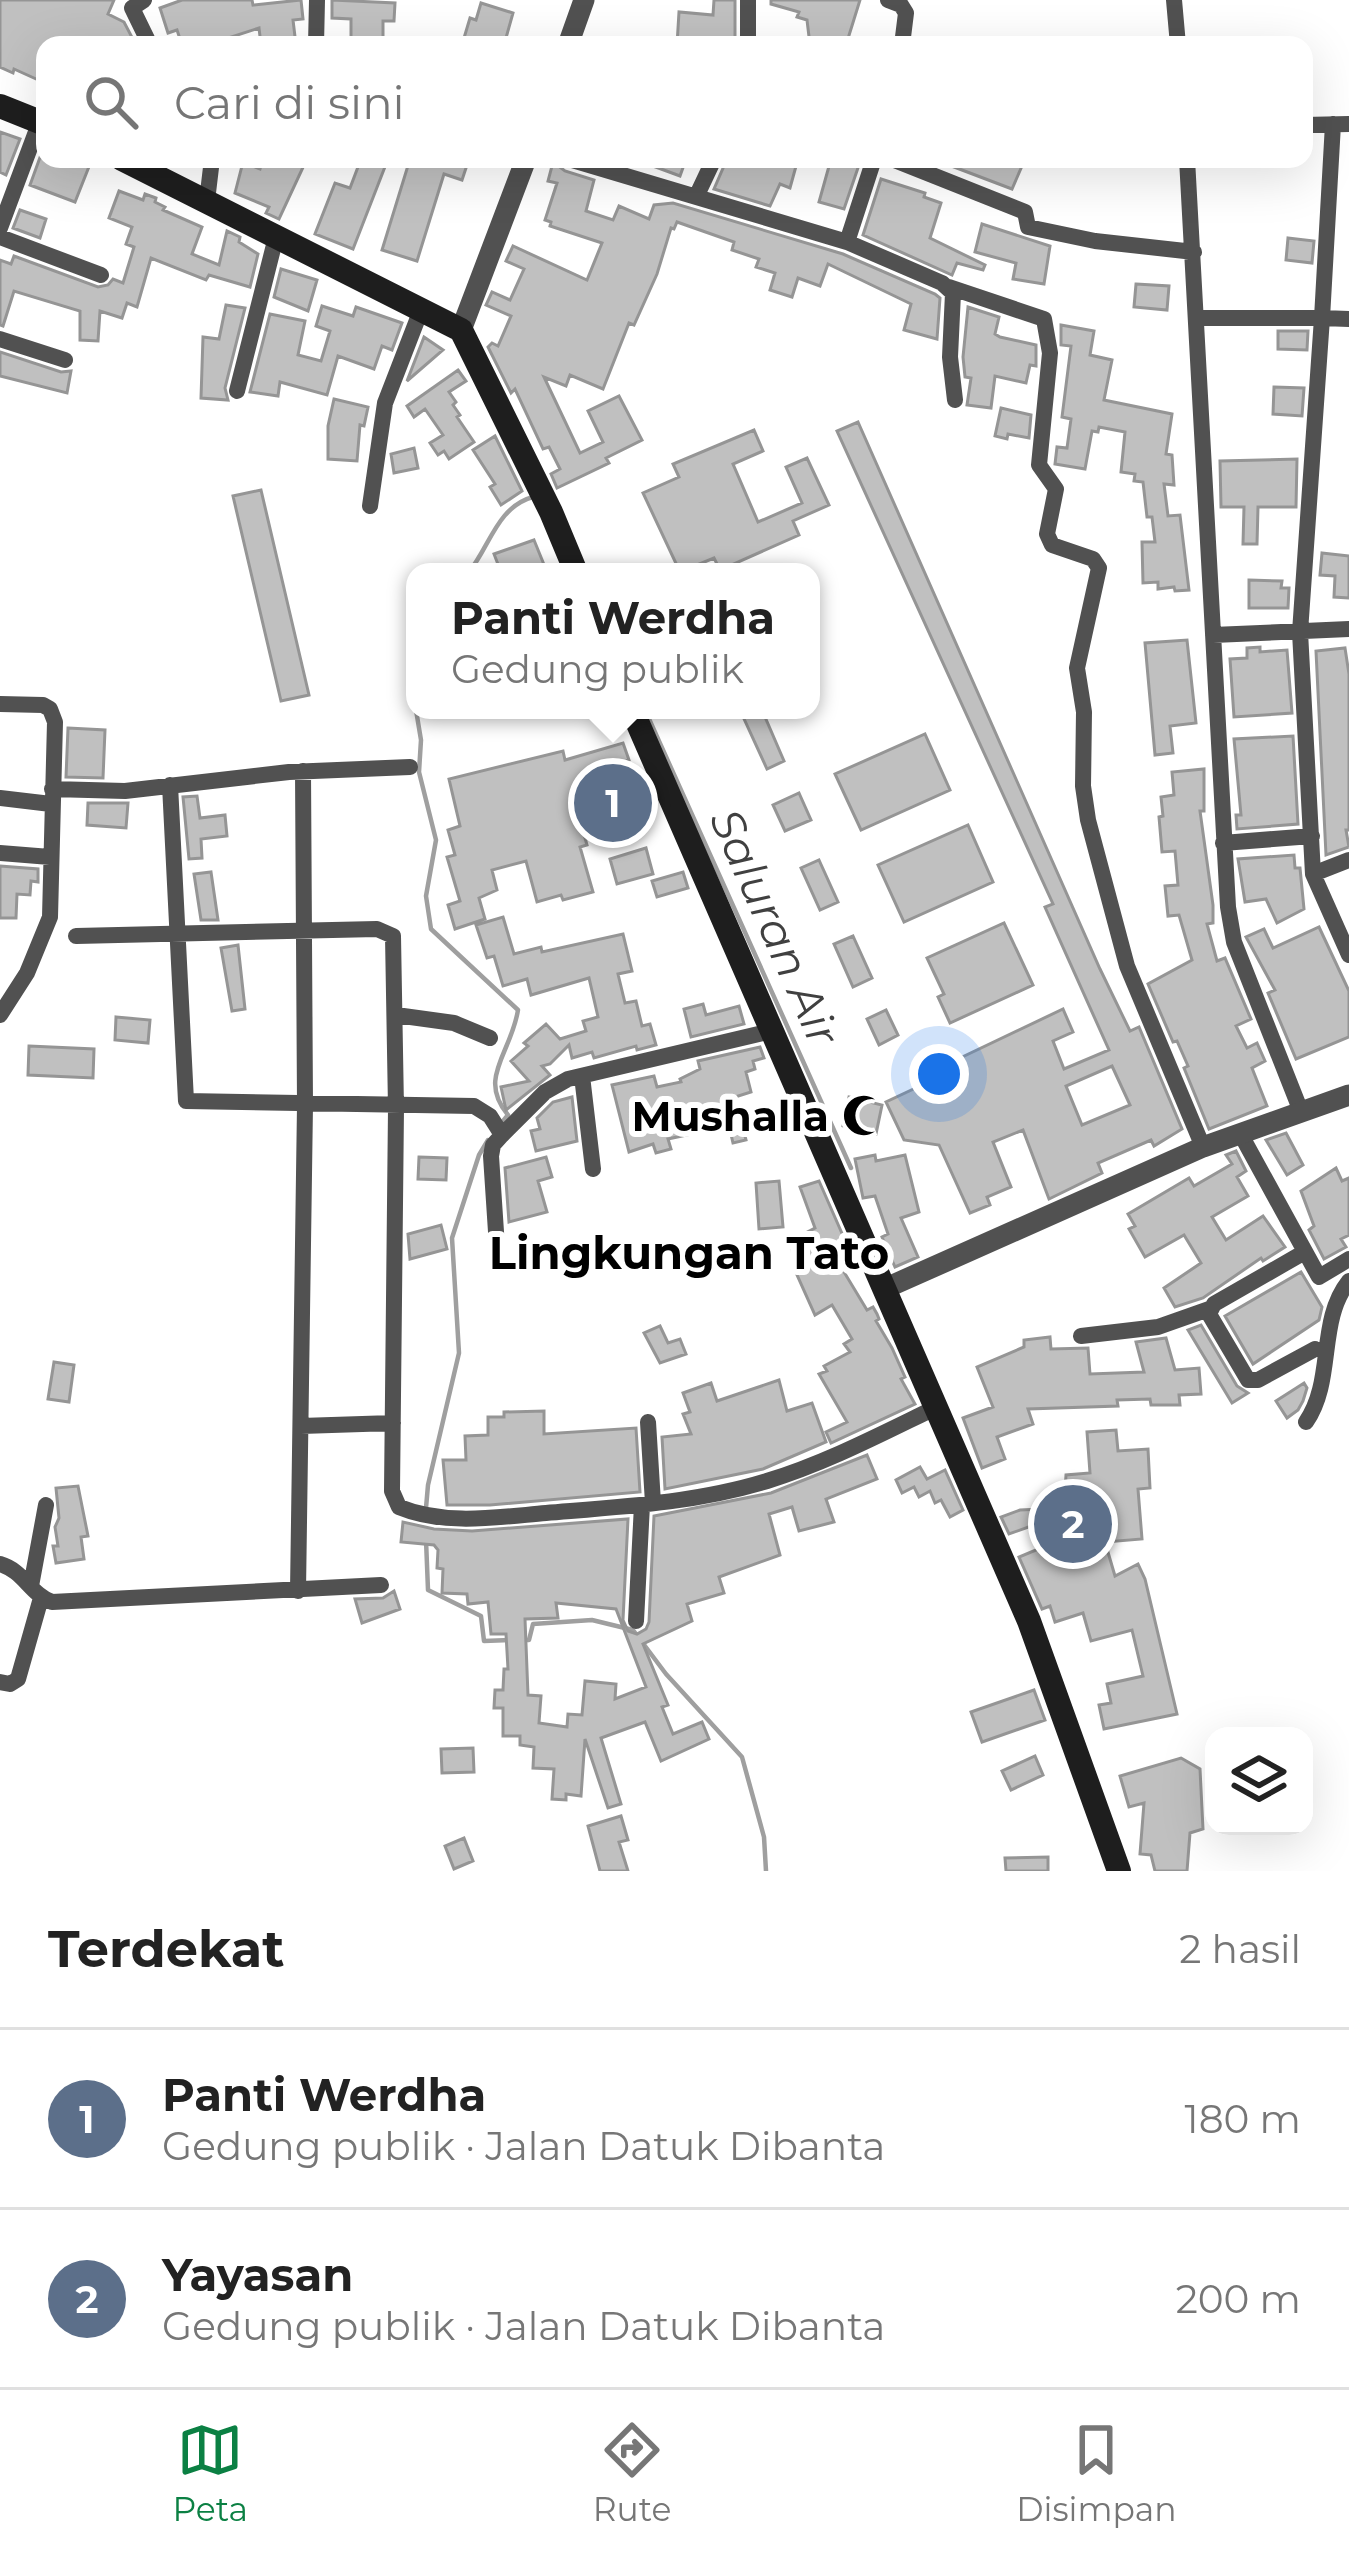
<!DOCTYPE html>
<html lang="id">
<head>
<meta charset="utf-8">
<style>
	:root { --surface:#fff; --page:#f6f6f6; --text:#222; --muted:#767676; --line:#e0e0e0; --accent:#0b8043 }
	body { margin:0; font-family:Montserrat,sans-serif; background:var(--page); color:var(--text) }
	.controls { position:absolute; right:36px; bottom:36px; display:grid; overflow:hidden; border-radius:24px; box-shadow:0 12px 48px #0002 }
	.controls button { width:108px; height:108px; display:grid; place-items:center; padding:0; border:0; border-bottom:3px solid var(--line); background:var(--surface); color:var(--text); font:60px sans-serif }
	.you { position:absolute; left:939px; top:1074px; width:42px; height:42px; margin:-30px; border:9px solid #fff; border-radius:50%; background:#1a73e8; box-shadow:0 0 0 18px #1a73e833 }
	.badge { display:grid; place-items:center; width:78px; height:78px; border-radius:50%; background:var(--accent); color:#fff; font-size:39px; font-weight:700 }
	.pin { position:absolute; translate:-50% -50%; border:6px solid #fff; box-shadow:0 3px 12px #0006 }
	.popup { position:absolute; left:406px; top:563px; width:414px; height:156px; box-sizing:border-box; display:grid; place-content:center; border-radius:24px; background:var(--surface); filter:drop-shadow(0 3px 9px #0005); font-size:39px; white-space:nowrap; color:var(--muted) }
	.popup b { font-size:45px; color:var(--text) }
	.popup::after { content:''; position:absolute; left:50%; top:100%; margin-left:-24px; border:24px solid transparent; border-top-color:var(--surface) }
	.list { margin:0; padding:0; list-style:none }
	h2 { display:flex; justify-content:space-between; align-items:center; height:156px; margin:0; padding:0 48px; font-size:51px }
	h2 small { font-size:39px; font-weight:400; color:var(--muted) }
	.list li { display:grid; grid-template-columns:78px 1fr auto; gap:36px; align-items:center; box-sizing:border-box; height:180px; padding:0 48px; border-top:3px solid var(--line) }
	.list b { display:block; font-size:45px; white-space:nowrap }
	.list p { margin:0; font-size:39px; white-space:nowrap; color:var(--muted) }
	.list em { font-size:39px; font-style:normal; color:var(--muted) }
	.icon { flex:none; width:66px; height:66px; fill:none; stroke:currentColor; stroke-width:2; stroke-linecap:round; stroke-linejoin:round }
	.map { position:relative; flex:none; width:1349px; height:1871px; overflow:hidden }
	.search { position:absolute; background:var(--surface); box-shadow:0 12px 48px #0002; left:36px; right:36px; top:36px; height:132px; display:flex; align-items:center; gap:30px; box-sizing:border-box; padding:0 42px; border-radius:24px; color:var(--muted); font-size:45px }
	.sheet { height:516px; background:var(--surface) }
	nav { display:flex; justify-content:space-around; align-items:center; box-sizing:border-box; height:168px; border-top:3px solid var(--line); background:var(--surface); font-size:33px; color:var(--muted) }
	nav a { display:grid; justify-items:center; gap:6px }
	nav .on { color:var(--accent) }
	.map>svg:first-child { display:block }
</style>
</head>
<body>
<div class="map">
<svg width="1349" height="1871" viewBox="0 0 1349 1871">
	<rect width="100%" height="100%" fill="#fff"/>
	<g fill="none" stroke-linecap="round" stroke-linejoin="round">
		<path stroke="#9f9f9f" stroke-width="4.5" d="M469,572C490,546 497,507 533,497
			M415,625L409,640L415,706
			M416,710L421,740L419,772L436,840L426,896L431,929L518,1010C511,1054 477,1078 508,1115L503,1121
			M645,710L851,1168
			M426,1508L428,1485L459,1353L452,1238L479,1155L488,1140
			M426,1540L428,1590L481,1616L484,1641L511,1640
			M523,1640H529L533,1624L592,1620L633,1630L666,1674L742,1757L764,1837L766,1871"/>
	</g>
	<path fill="#c0c0c0" stroke="#959595" stroke-width="3" fill-rule="evenodd" d="M0,0H114L108,14L124,22L136,45H91L79,40L76,45H45V83L14,69L13,73L0,67Z
		M182,0H252L253,5L301,0L303,19L293,20L296,45H261L259,28L216,42L182,45L177,30L168,33L160,8Z
		M332,0L395,3L394,21H383V45H351V19L332,18Z
		M714,0H735V45H677L679,12L713,15Z
		M771,0H860L846,45H810L807,20L797,17L799,12L771,4Z
		M481,3L513,13L504,45L464,38L470,18L476,20Z
		M0,132L20,139L6,175L0,172Z
		M43,149L45,159H92L75,202L30,185Z
		M263,159L305,163L279,219L266,213L269,207L235,193L243,162L260,169Z
		M361,159H388L353,249L315,234L335,183L350,188Z
		M410,159H469L462,180L444,174L417,261L382,250Z
		M634,159H676L685,162L680,176Z
		M727,159H798L790,188L780,184L770,206L714,189Z
		M831,159H861L844,209L819,202Z
		M933,159H1025L1012,189Z
		M553,162L565,171L594,180L586,211L613,220L619,206L649,219L654,205L673,203L843,254L935,294L940,298L937,339L904,330L911,304L828,264L820,286L798,278L792,297L770,290L775,273L756,267L759,259L732,250L734,242L677,222L674,229L671,228L657,274L634,325L629,323L603,389L570,375L566,386L544,377L580,453L603,442L588,411L619,396L642,440L606,458L609,463L557,488L551,474L560,469L549,447L543,449L515,389L511,393L488,347L492,343L498,346L511,316L486,305L492,292L510,300L524,269L506,261L513,246L587,280L602,243L550,226L551,222L545,220L557,183L548,181Z
		M881,179L925,193L924,197L941,203L930,238L985,265L983,270L957,263L952,275L863,235Z
		M119,191L143,200L145,194L156,198L155,202L165,207L163,210L202,227L192,254L219,265L227,231L240,237L239,242L258,254L250,287L209,275L206,280L151,258L137,307L127,303L122,318L100,311L98,341L80,340V311L14,291L3,326L0,325V260L11,264L14,256L98,287L108,285L113,279L123,283L134,247L126,244L132,227L109,218Z
		M20,210L46,219L40,238L13,228Z
		M982,224L1050,246L1044,284L1013,279L1016,263L975,252Z
		M1288,238L1314,241L1312,263L1286,260Z
		M281,269L317,280L308,311L274,297Z
		M1136,284L1169,286L1167,310L1134,307Z
		M226,305L245,308L225,388L228,400L201,398L203,337L219,339Z
		M322,306L353,316L356,307L402,323L392,350L382,346L374,369L338,356L327,395L280,382L278,396L250,392L270,314L305,321L298,355L321,361L330,331L316,326Z
		M968,307L999,317L995,334L1000,337L1036,345V366L1030,365L1026,383L995,376L991,408L967,405L971,378L965,377L963,357Z
		M1061,325L1094,331L1090,355L1112,360L1104,400L1172,414L1166,454L1172,455L1174,485L1164,484L1168,516L1180,515L1189,590L1175,591L1174,587L1158,589V582L1143,583L1142,542H1155L1152,517H1147L1143,482L1134,481L1135,474L1121,472L1125,432L1099,427L1098,432L1092,431L1085,469L1055,464L1057,447L1067,448L1071,419L1062,417L1071,346L1061,345Z
		M1278,331H1308L1307,350L1278,349Z
		M424,337L443,350L407,381Z
		M0,352L61,372L71,371L67,393L0,376Z
		M458,370L466,381L449,392L456,402L453,405L460,415L457,417L474,442L449,459L444,451L438,455L430,443L443,435L425,409L414,417L407,406Z
		M1274,387L1304,388L1302,416L1273,414Z
		M334,399L368,407L364,426L360,425L357,461L328,459V426Z
		M1001,408L1031,415L1029,438L1008,434L1007,439L995,436Z
		M858,422L1100,969L1130,1031L1139,1027L1182,1129L1154,1146L1151,1140L1098,1163L1102,1173L1049,1199L1023,1130L993,1142L1011,1187L987,1197L990,1205L970,1213L939,1145L904,1140L886,1102L924,1084L918,1067L934,1061L937,1069L1063,1009L1073,1032L1053,1041L1064,1069L1109,1050L1045,907L1053,904L837,431ZM1112,1066L1130,1105L1082,1125L1066,1086Z
		M754,430L763,451L733,464L758,522L802,503L786,467L807,458L829,505L793,521L799,535L720,570L714,558L680,572L643,493L679,477L673,464Z
		M495,436L522,491L501,505L490,487L495,484L473,450Z
		M414,448L418,468L394,473L391,454Z
		M1297,459L1296,507H1258L1257,544H1243L1244,507H1221L1220,461Z
		M261,490L309,695L281,701L233,496Z
		M534,540L547,572H501L494,554Z
		M1322,553L1349,556V598L1334,597L1335,576L1320,575Z
		M1249,580L1282,581L1281,588H1289L1288,608H1249Z
		M1187,640L1196,723L1170,726L1173,753L1155,755L1145,643Z
		M1260,647V652L1287,650L1292,713L1234,717L1230,659L1247,658V648Z
		M1345,648L1349,674V830H1346L1349,847L1326,855L1316,651Z
		M740,710H762L784,761L767,769Z
		M68,728L105,730L103,778L66,777Z
		M925,734L950,790L861,830L835,774Z
		M1293,736L1298,824L1237,829L1236,815H1241L1234,739Z
		M623,743L629,760L618,763L635,824L585,838L587,845L580,847L593,892L563,900L561,895L537,902L526,861L492,870L497,890L479,898L485,919L455,929L448,905L460,901L447,857L455,855L448,830L460,826L449,779L563,751L565,760Z
		M1204,769V811H1200L1213,905V923L1207,924L1217,961L1225,958L1251,1019L1236,1026L1247,1048L1257,1043L1265,1061L1252,1068L1267,1106L1209,1129L1184,1068L1188,1066L1177,1041L1173,1042L1148,984L1192,960L1179,915L1168,916L1165,886L1178,885L1175,851L1162,852L1159,817L1163,816L1161,797L1174,795L1172,772Z
		M799,793L811,820L785,831L773,805Z
		M197,796L200,818L225,815L227,836L201,839L202,858L189,859L183,797Z
		M88,803H128L126,828L87,825Z
		M968,825L993,882L904,922L878,865Z
		M646,848L653,874L617,884L610,859Z
		M1294,855L1295,868H1300L1304,909L1277,923L1266,899L1245,902L1238,859Z
		M819,860L838,902L820,910L801,868Z
		M0,866L38,869V882L31,881L30,895L17,894L16,918H0Z
		M211,872L218,920H201L194,874Z
		M683,872L688,888L657,897L652,881Z
		M503,917L514,954L541,947L542,952L623,934L632,971L618,974L625,1003L636,1001L642,1026L650,1024L656,1045L637,1050L636,1046L594,1058L592,1052L572,1058L569,1045L550,1064L542,1066L550,1075L506,1110L501,1087L529,1081L511,1061L528,1046L524,1043L546,1024L560,1039L586,1031L583,1021L598,1017L589,978L531,995L527,979L503,986L494,956L487,958L476,925Z
		M1004,923L1033,985L950,1023L938,997L944,994L927,958Z
		M1319,927L1349,991V1037L1296,1059L1268,993L1275,990L1246,937L1264,929L1273,948Z
		M853,936L872,978L853,987L834,944Z
		M238,945L245,1009L232,1011L221,948Z
		M703,1004L706,1015L739,1006L744,1024L691,1037L684,1009Z
		M886,1010L898,1035L879,1045L867,1019Z
		M116,1017L150,1020L148,1043L115,1040Z
		M29,1046L94,1049L93,1078L28,1075Z
		M760,1047L764,1058L753,1061L755,1069L746,1072L751,1092L735,1097L746,1140L733,1143L729,1126L668,1139L671,1149L656,1153L653,1144L629,1152L612,1085L654,1076L657,1087L681,1082L680,1079L700,1069L698,1061Z
		M572,1097L577,1141L536,1151L531,1131L540,1129L537,1118L553,1102Z
		M849,1097L882,1105L876,1134L843,1126Z
		M1286,1133L1303,1165L1287,1175L1266,1140Z
		M1236,1151L1246,1171L1237,1177L1248,1196L1212,1217L1226,1240L1263,1216L1285,1247L1263,1261L1261,1258L1203,1298L1175,1307L1164,1288L1201,1263L1184,1235L1145,1257L1129,1229L1135,1226L1128,1214L1189,1178L1194,1186L1232,1164L1226,1155Z
		M875,1155L876,1161L905,1155L919,1212L901,1218L918,1257L895,1267L882,1237L888,1234L875,1196L863,1198L855,1159Z
		M419,1157L447,1158L446,1180L418,1179Z
		M546,1157L552,1177L538,1181L547,1212L509,1222L505,1168Z
		M1336,1168L1342,1181L1349,1178V1235L1341,1239L1346,1247L1324,1259L1309,1230L1314,1226L1301,1191Z
		M779,1181L783,1227L759,1229L756,1183Z
		M819,1181L844,1238L834,1243L848,1269L844,1272L867,1310L873,1307L877,1314L879,1319L876,1321L892,1348L905,1377L901,1379L915,1404L831,1443L826,1432L847,1422L819,1374L827,1371L824,1366L850,1352L844,1344L852,1339L832,1305L815,1315L793,1266L792,1240L815,1228L800,1187Z
		M441,1225L447,1249L410,1259L408,1234Z
		M1301,1272L1322,1307L1319,1320L1253,1364L1225,1316Z
		M1201,1325L1237,1386L1248,1393L1232,1403L1188,1330Z
		M660,1326L668,1343L680,1339L686,1354L660,1363L644,1333Z
		M1050,1337L1051,1349L1088,1348L1090,1374L1144,1372L1136,1342L1166,1338L1175,1370L1199,1368L1201,1394L1179,1395L1180,1405H1151L1150,1399L1117,1400L1118,1406L1028,1409L1033,1424L997,1437L1005,1459L982,1468L963,1418L993,1407L977,1367L1024,1347V1340Z
		M54,1362L74,1365L69,1402L48,1399Z
		M779,1380L787,1411L812,1403L826,1442L763,1469L665,1489L662,1437L691,1434L683,1414L690,1412L683,1393L711,1383L717,1401Z
		M1304,1383L1307,1388L1303,1401L1298,1410L1287,1418L1276,1401Z
		M544,1411V1434L636,1428L640,1492L490,1505H447L443,1460H466L465,1436L488,1435V1417H504V1412Z
		M1116,1430L1118,1451L1148,1449L1150,1488L1138,1489L1142,1539L1105,1542L1115,1576L1138,1564L1145,1579L1177,1714L1104,1729L1099,1705L1111,1703L1107,1684L1143,1676L1132,1630L1091,1641L1083,1613L1055,1622L1050,1606L1042,1609L1019,1557L1048,1545L1034,1525L1009,1534L1001,1517L1020,1510L1064,1508L1066,1475L1090,1473L1087,1432Z
		M867,1455L877,1479L826,1499L834,1522L799,1531L792,1507L769,1514L780,1555L719,1577L724,1593L687,1604L692,1621L643,1644L668,1705L662,1707L673,1734L702,1722L709,1739L661,1761L645,1722L601,1738L621,1804L608,1808L585,1739L581,1796L566,1794V1800L552,1799L554,1769L533,1768L534,1747L520,1745V1736H503V1708H494L495,1690H503L504,1669H508L506,1634H491L488,1602L468,1604L467,1594L442,1593L443,1569L437,1568L438,1550L434,1545L401,1542L403,1522L434,1529L472,1531L628,1519L623,1620L628,1631L637,1634L646,1629L649,1622L654,1516L771,1493ZM556,1603L616,1609L646,1687L615,1699L616,1684L585,1681L582,1715L568,1714L567,1727L539,1723L541,1696L528,1695L525,1619L558,1618Z
		M920,1467L927,1479L945,1470L963,1510L950,1517L941,1500L935,1503L930,1491L919,1497L914,1487L902,1493L896,1480Z
		M78,1486L88,1536L81,1537L84,1559L56,1563L53,1546H58L55,1527L59,1518L56,1488Z
		M394,1591L400,1609L362,1623L355,1599L383,1598Z
		M1034,1690L1045,1720L982,1742L971,1712Z
		M473,1748L474,1772L442,1773L441,1749Z
		M1035,1756L1043,1775L1011,1790L1002,1771Z
		M1181,1758L1200,1769L1203,1829L1190,1833L1187,1871H1155L1151,1855L1140,1854L1144,1803L1129,1807L1120,1776Z
		M621,1816L628,1840L619,1842L628,1871H600L588,1826Z
		M464,1838L473,1861L454,1869L445,1846Z
		M1048,1857V1871H1006L1005,1858Z"/>
	<g fill="none" stroke-linecap="round" stroke-linejoin="round">
		<path stroke="#515151" stroke-width="16" d="M144,0L132,8L150,45
			M888,0L901,5L906,13L902,45
			M1174,0L1178,45
			M316,45L317,0
			M748,45V0
			M1304,125L1349,124
			M569,159L847,242L942,283L953,293L950,357L955,400
			M892,159L1025,212L1028,227L1095,241L1194,252
			M1187,159L1228,907L1234,942L1300,1109
			M697,195L714,159
			M207,201L212,159
			M0,228L40,121
			M0,237L101,275
			M847,242L874,159
			M949,287L1044,319L1050,353L1039,465L1056,489L1047,534L1052,545L1093,559L1099,568L1077,668L1084,712L1083,786L1088,820L1127,966L1203,1147
			M1197,318H1322L1333,124
			M1349,319L1322,318L1300,632L1313,874L1349,955
			M0,339L65,360
			M237,391L276,237
			M370,506L385,403L421,310
			M1213,635L1349,629
			M0,704L43,705L50,709L55,722L50,917L27,973L0,1015
			M170,785L186,1101L474,1106L490,1116L502,1135L545,1092L568,1079L771,1031
			M52,789L125,791L289,772L410,767
			M0,798L51,804
			M1223,843L1312,836
			M0,853L50,857
			M1313,874L1349,860
			M76,936L377,929L393,936L396,1108L392,1491L399,1507C445,1526 499,1517 546,1513C619,1507 696,1503 767,1481C826,1463 881,1434 937,1407
			M396,1015L454,1023L490,1038
			M582,1076L593,1169
			M1240,1133L1319,1277L1349,1259
			M497,1247L491,1156L493,1145L502,1135
			M1303,1253L1214,1304L1209,1314L1248,1380H1258L1315,1349
			M1081,1336L1158,1327L1209,1309
			M648,1422L653,1503
			M1306,1422C1335,1380 1317,1321 1349,1281
			M301,1426L393,1423
			M0,1564C24,1571 30,1594 52,1602L381,1585
			M31,1586L46,1505
			M298,1591L305,1105L303,771
			M636,1621L642,1505
			M0,1682L10,1684L18,1679L41,1598"/>
		<path stroke="#515151" stroke-width="21" d="M568,45L584,0
			M461,330L526,159
			M886,1288L1203,1147L1349,1095"/>
		<path stroke="#1e1e1e" stroke-width="24" d="M0,106L45,124
			M122,159L461,330L551,512L576,572
			M632,710L1029,1621L1119,1871"/>
	</g>
	<defs>
		<symbol id="mosque-bare" viewBox="-9 -9 18 18"><path d="M3.5-4.9A6 6 0 1 0 3.5 4.9A5 5 0 1 1 3.5-4.9Z" fill="#000" stroke="#fff" stroke-width="2.5" paint-order="stroke"/></symbol>
	</defs>
	<g fill-rule="evenodd">
		<use href="#mosque-bare" x="834" y="1086" width="59" height="59"/>
	</g>
	<g text-anchor="middle" stroke-width="12" stroke-linejoin="round" paint-order="stroke">
		<g font-size="42" font-weight="bold" fill="#000" stroke="#fff" text-anchor="end">
			<text x="829" y="1131">Mushalla</text>
		</g>
		<g font-size="45" font-style="italic" fill="#404040" stroke="#fff">
			<text transform="translate(775 927) rotate(66)" y="16">Saluran Air</text>
		</g>
		<g font-size="45" font-weight="bold" fill="#000" stroke="#fff">
			<text x="689" y="1269">Lingkungan Tato</text>
		</g>
	</g>
</svg>
<div class="controls">
<button><svg class="icon" aria-label="layers" viewBox="0 0 24 24"><path d="M12 4l9 5-9 5-9-5zM3 14l9 5 9-5"/></svg></button>
</div>
<div class="you"></div>
<div class="pin badge" style="left:613px;top:803px;background:#5c6f8a">1</div>
<div class="popup"><b>Panti Werdha</b>Gedung publik</div>
<div class="pin badge" style="left:1073px;top:1524px;background:#5c6f8a">2</div>
<div class="search"><svg class="icon" aria-label="search" viewBox="0 0 24 24"><circle cx="10" cy="10" r="6"/><path d="M15 15l6 6"/></svg>Cari di sini</div>
</div>
<section class="sheet">
<h2>Terdekat<small>2 hasil</small></h2>
<ul class="list">
<li><span class="badge" style="background:#5c6f8a">1</span><div><b>Panti Werdha</b><p>Gedung publik · Jalan Datuk Dibanta</p></div><em>180 m</em></li>
<li><span class="badge" style="background:#5c6f8a">2</span><div><b>Yayasan</b><p>Gedung publik · Jalan Datuk Dibanta</p></div><em>200 m</em></li>
</ul>
</section>
<nav>
<a class="on"><svg class="icon" aria-label="map" viewBox="0 0 24 24"><path d="M3 6l6-2 6 2 6-2v14l-6 2-6-2-6 2zM9 4v14M15 6v14"/></svg>Peta</a>
<a><svg class="icon" aria-label="directions" viewBox="0 0 24 24"><path d="M12 3l9 9-9 9-9-9zM9 14v-3h6M13 9l2 2-2 2"/></svg>Rute</a>
<a><svg class="icon" aria-label="saved" viewBox="0 0 24 24"><path d="M7 4h10v16l-5-4-5 4z"/></svg>Disimpan</a>
</nav>
</body>
</html>
